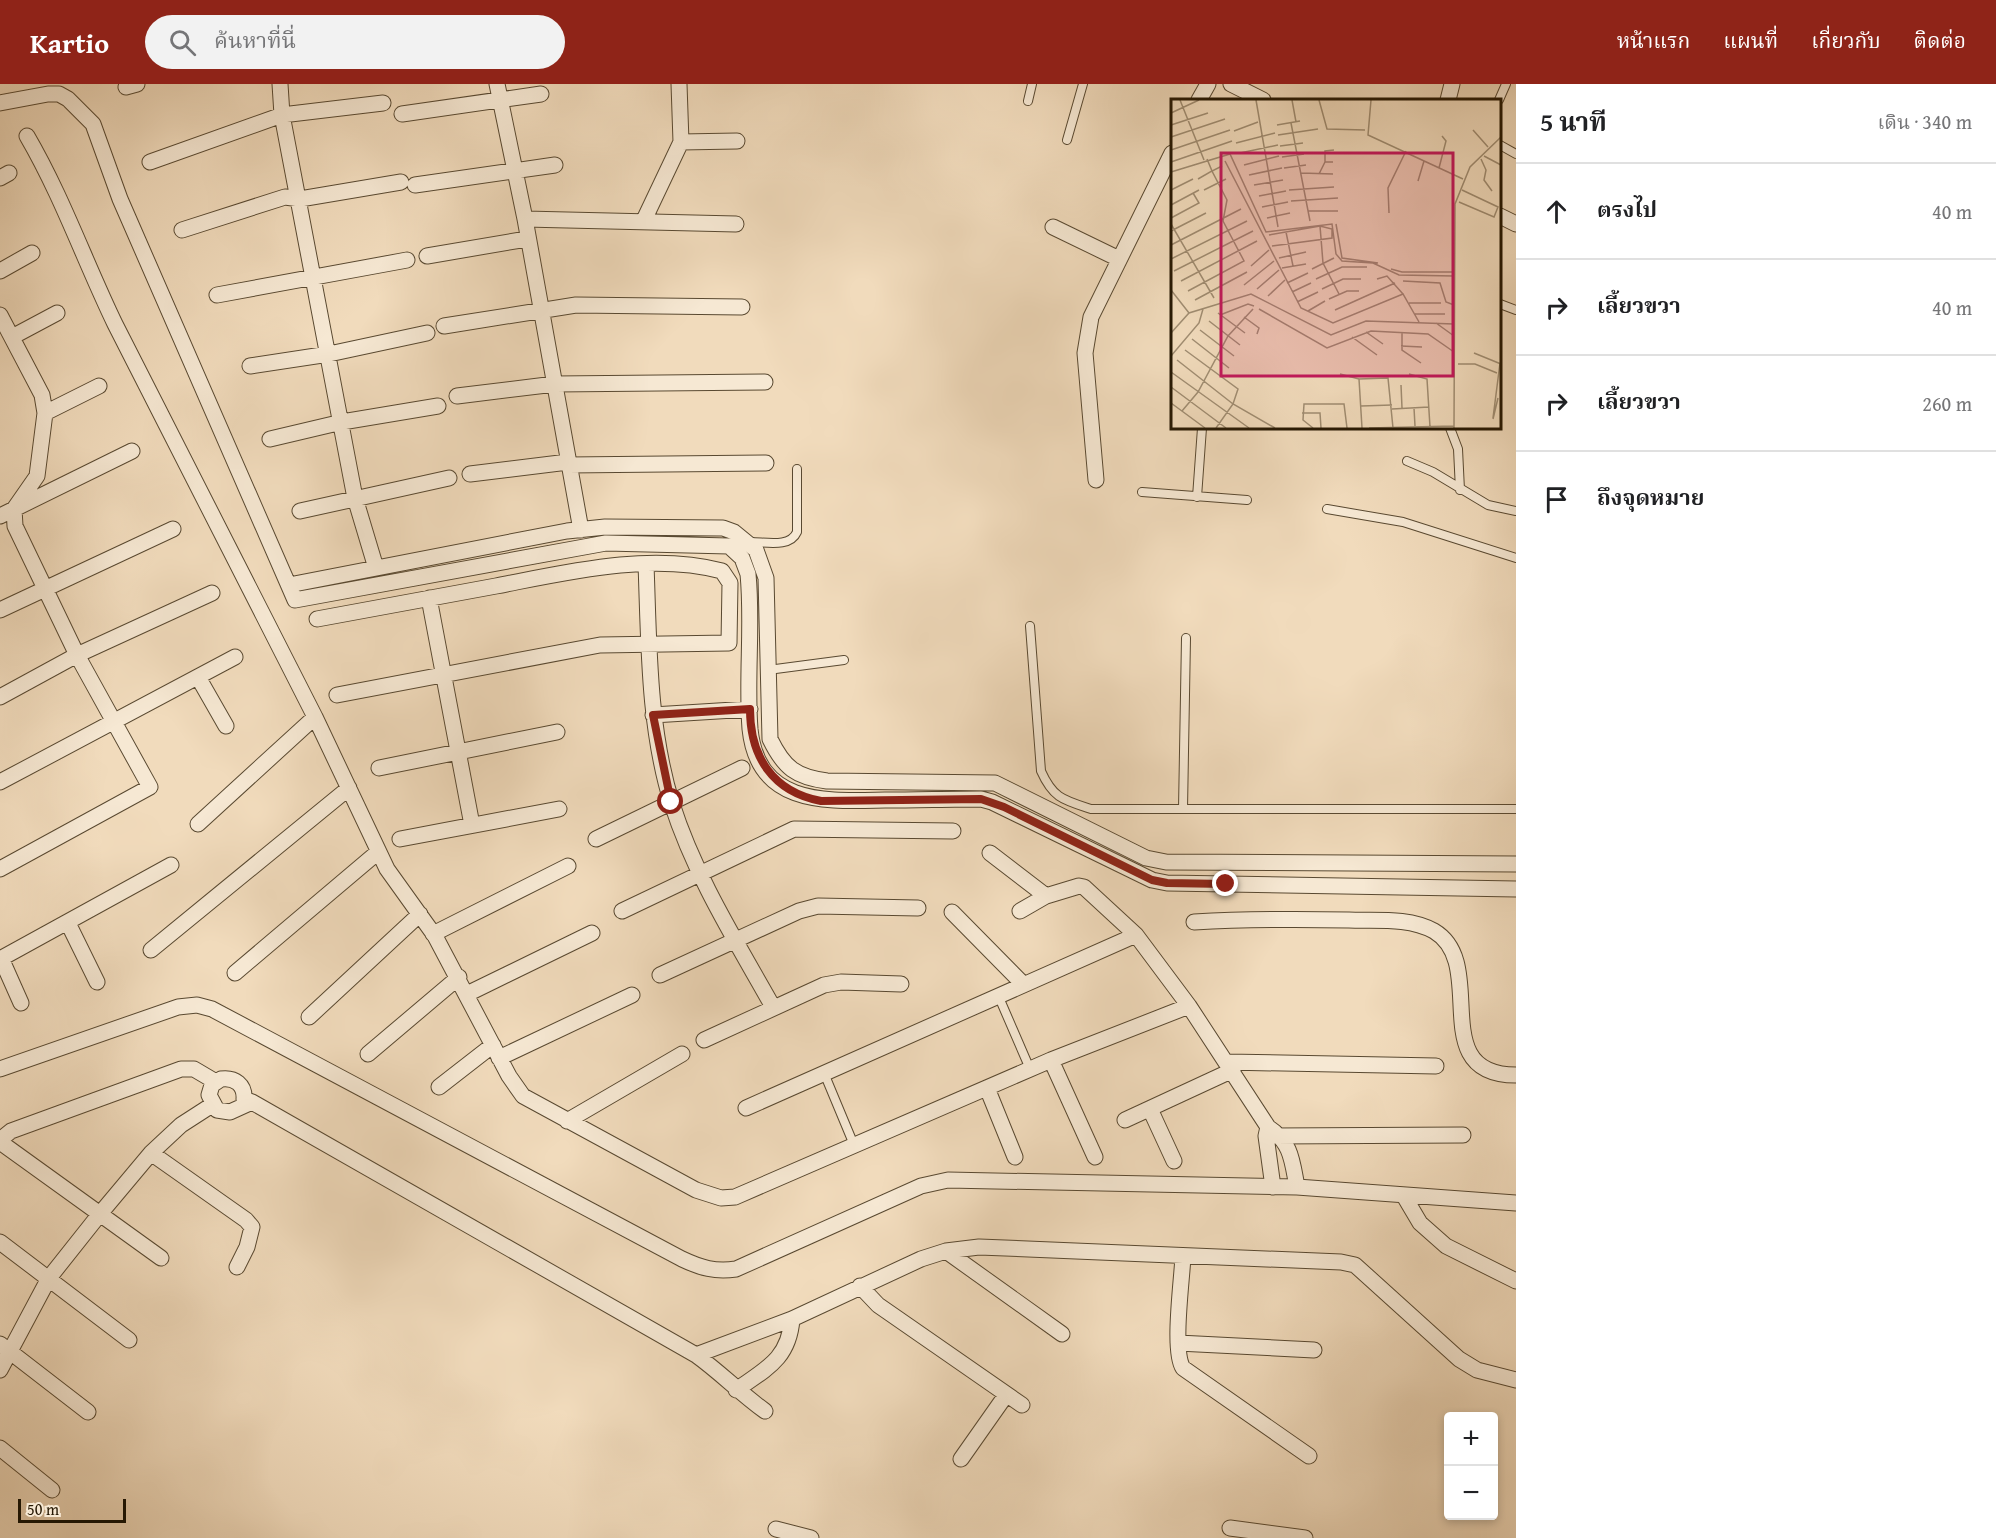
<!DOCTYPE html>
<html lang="th">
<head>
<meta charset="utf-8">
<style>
	:root { --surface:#fff; --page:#f2f2f2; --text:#202124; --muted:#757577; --line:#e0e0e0; --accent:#8f2418 }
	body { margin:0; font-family:"Gentium Book Plus","Noto Serif Thai",serif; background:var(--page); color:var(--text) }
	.controls { position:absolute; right:18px; bottom:18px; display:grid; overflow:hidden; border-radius:6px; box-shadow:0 3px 9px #0003 }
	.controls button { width:54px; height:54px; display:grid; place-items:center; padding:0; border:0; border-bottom:2px solid var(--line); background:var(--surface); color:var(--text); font:30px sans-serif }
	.scale { position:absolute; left:18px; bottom:15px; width:108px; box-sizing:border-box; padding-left:6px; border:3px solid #261803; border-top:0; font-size:16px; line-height:21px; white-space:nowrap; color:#261803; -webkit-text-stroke:4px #f6e8d3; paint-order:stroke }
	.stop { position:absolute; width:18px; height:18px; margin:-14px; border:4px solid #8f2418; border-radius:50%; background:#fff }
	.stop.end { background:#8f2418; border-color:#fff; box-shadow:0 2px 6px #0008 }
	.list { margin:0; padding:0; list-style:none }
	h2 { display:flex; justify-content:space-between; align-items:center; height:78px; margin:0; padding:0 24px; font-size:26px }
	h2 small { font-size:20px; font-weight:400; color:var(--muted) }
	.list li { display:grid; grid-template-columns:39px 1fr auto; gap:18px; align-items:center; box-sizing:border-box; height:96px; padding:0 24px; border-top:2px solid var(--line) }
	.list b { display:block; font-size:22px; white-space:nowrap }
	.list em { font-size:20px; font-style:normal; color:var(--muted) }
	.icon { flex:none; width:33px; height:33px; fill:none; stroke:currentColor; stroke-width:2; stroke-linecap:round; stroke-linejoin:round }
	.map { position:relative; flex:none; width:1516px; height:1454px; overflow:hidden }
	header { display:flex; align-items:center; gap:36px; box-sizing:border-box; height:84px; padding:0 30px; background:var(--accent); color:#fff }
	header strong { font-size:28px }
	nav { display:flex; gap:33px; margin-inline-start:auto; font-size:21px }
	.search { width:420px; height:54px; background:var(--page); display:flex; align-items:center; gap:15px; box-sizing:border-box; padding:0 21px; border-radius:33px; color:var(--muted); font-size:22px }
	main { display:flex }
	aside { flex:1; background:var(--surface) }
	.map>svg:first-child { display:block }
</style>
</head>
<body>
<header>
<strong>Kartio</strong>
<div class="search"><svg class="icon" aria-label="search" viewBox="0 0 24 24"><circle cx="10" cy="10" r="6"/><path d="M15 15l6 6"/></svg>ค้นหาที่นี่</div>
<nav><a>หน้าแรก</a><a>แผนที่</a><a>เกี่ยวกับ</a><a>ติดต่อ</a></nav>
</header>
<main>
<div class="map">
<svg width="1516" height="1454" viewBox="0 0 1516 1454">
	<rect width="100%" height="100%" fill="#f1dbbc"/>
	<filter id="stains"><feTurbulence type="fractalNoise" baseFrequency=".00333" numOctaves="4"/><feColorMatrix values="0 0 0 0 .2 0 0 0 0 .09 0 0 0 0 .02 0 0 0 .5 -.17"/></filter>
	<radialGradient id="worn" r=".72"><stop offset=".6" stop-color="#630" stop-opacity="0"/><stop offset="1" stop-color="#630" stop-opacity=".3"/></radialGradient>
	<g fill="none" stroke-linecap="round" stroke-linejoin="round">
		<defs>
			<path id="lane" d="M1499,16L1506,0
				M1028,17L1032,0
				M1067,56L1083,0
				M1500,61L1516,70
				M1500,220L1516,226
				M1450,344L1458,365L1460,406
				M1407,377L1433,388L1488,421L1516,427
				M1142,408L1247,416
				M1197,413L1202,344
				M1327,425L1403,438L1516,474
				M751,458C766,458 790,464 797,448V385
				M1030,542L1041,687C1053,714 1063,716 1091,725H1516
				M768,586L844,576
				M1183,725L1186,554
				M998,911L1030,985
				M824,989L854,1061"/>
			<path id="street" d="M280,0L282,31L355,414L376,484
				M497,0L525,135L581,446
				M679,0L681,58
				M1231,0L1263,16
				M126,3L137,0
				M1199,16L1208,0
				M1448,16L1452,0
				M0,19L48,10H59L68,15L93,40L120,115L295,516L606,459L729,462L742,474L748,490C753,541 746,594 750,645C758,723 828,717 885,716C917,716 949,715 981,715L992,718L1152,796L1167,799L1516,805
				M402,30L541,10
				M27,52C62,112 85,178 115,240L315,633L387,785L435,852L509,992L523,1012L696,1106L721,1114L735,1113L1051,976L1189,922L1268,1043C1292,1059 1292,1077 1297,1103
				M150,78L282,31L383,19
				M0,94L9,89
				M415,101L555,81
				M1500,132L1516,140
				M525,135L736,140
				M644,136L681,58L737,57
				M1053,143L1119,175
				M182,146L285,113L300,115L401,98
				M427,172L527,155
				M0,187L32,169
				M217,211L407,176
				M0,231L42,311L45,329L37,392L14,425L15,442L77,571L150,703L0,785
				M444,242L576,221L742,223
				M12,253L57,229
				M250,282L329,270L427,249
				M457,312L555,300L765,298
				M45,329L99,302
				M270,355L342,338L438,322
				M568,381L766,379
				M470,390L568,378
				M1096,396L1085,269L1091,233L1172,69
				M300,427L449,394
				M0,432L132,367
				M646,480C649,559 648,643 672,720C695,792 736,857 773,923
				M289,501L567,447L605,443L723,444L734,448L756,466L766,494L770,655C784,684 796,693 827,697L995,699L1146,774L1166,778L1516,780
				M429,514L472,741
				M0,526L173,445
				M317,535C377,524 437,513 496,502C568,488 650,468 722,487L730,499L729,559L600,561L337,611
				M198,593L226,642
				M0,613L77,571L212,509
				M653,631L750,625
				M379,684L557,648
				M0,698L235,573
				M198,740L315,633
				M400,755L559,725
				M596,755L742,684
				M990,769L1046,812
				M622,827L794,745L953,747
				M1020,827L1046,812L1079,802L1084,803L1136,851L1189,922
				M952,828L1023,900
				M1194,838C1246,835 1297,835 1349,836C1376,837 1409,833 1434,847C1490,880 1424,991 1516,991
				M68,839L97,898
				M433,850L568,782
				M151,866L349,704
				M1,874L21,919
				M0,875L171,781
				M235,889L378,768
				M660,891L799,827L818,822L918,824
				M467,910L592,849
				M309,933L420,830
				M704,956L824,901L841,898L901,900
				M368,970L459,893
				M499,974L632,911
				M1051,976L1095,1073
				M1226,978L1436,982
				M0,985L178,923L197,921L212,925L682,1175C701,1184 715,1188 736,1185L921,1102L948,1096L1297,1103L1516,1119
				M221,995C235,993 245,1001 244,1015L252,1018L230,1028L217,1026L209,1011L212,1001Z
				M439,1003L493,961
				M987,1004L1015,1073
				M252,1018L696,1271L792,1235L921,1175L946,1167L979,1163L1341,1178L1355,1181L1459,1275L1477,1286L1516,1296
				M746,1024L1136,851
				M1150,1025L1174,1077
				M1125,1036L1233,986
				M567,1037L682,970
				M1268,1043L1266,1052L1273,1103
				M1274,1052L1463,1051
				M0,1056L11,1047L181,985H194L216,998
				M0,1058L161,1174
				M151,1069L246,1136L252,1143L247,1163L237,1183
				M1404,1112L1420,1139L1446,1162L1516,1197
				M0,1158L129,1256
				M946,1167L1062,1250
				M1183,1172C1182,1196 1172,1267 1183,1284L1309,1372
				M860,1202L878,1221L1022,1321
				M1178,1259L1314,1266
				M0,1260L88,1328
				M696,1271C721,1289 740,1309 765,1327
				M0,1286L49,1194L99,1131L151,1069L181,1041L212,1021
				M736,1306C766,1285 789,1275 792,1235
				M0,1364L52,1406
				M961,1375L1006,1311
				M1230,1444L1305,1454
				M776,1445L811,1454"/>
		</defs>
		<use href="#lane" stroke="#594931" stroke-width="10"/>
		<use href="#street" stroke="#594931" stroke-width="17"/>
		<use href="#lane" stroke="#f6e8d3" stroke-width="8"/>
		<use href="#street" stroke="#f6e8d3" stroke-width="15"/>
	</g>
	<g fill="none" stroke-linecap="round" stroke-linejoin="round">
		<path stroke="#8f2418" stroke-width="8" d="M671,718L653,631L750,625C750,673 773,708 821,717L981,715L1004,723L1152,796L1167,799L1226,800"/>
	</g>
	<g transform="translate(1171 15)">
		<rect width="330" height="330" fill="#f1dbbc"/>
		<path fill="none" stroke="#a08d72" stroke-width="1.5" d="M9,1L33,61M85,1L107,128M121,1L125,23M148,1L156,30L194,31M200,1L197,36L292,80M0,14L28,1M120,24L139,122M0,26L37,14M106,26L129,22M302,31L317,48M63,32L87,23M107,36L147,30M0,38L54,20M65,44L104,34M109,47L132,44M0,51L59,31M69,54L107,46M313,57L330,66M111,58L133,55M310,60L315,71L313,81L321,92M54,62L130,209L162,224L232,195L248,223M0,63L61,42M154,63V52L163,51M73,66L108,57M113,69L135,66M268,69L275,42L271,37M0,73L59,55L95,133L161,125L165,155L171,162L202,164L228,176L283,177M130,74L162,75M148,75L154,63H162M78,76L111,69M27,80L41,72L36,60M247,82L253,62M83,86L112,81M0,91L22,80M33,91L55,80M118,91L163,88M88,97L115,92M120,102L167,99M288,103L323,118L327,108L291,91M0,106L28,91M91,108L117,103M137,112H167M218,114L217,89L235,52M0,119L28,104L22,94M96,119L119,114M0,125L43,199M165,125L171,159L207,164M149,127L152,164L168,195M0,132L35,114M115,133L122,167M98,136L149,127L161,130V139L101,147M0,146L70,110M108,159L135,153M0,160L76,122M80,167L98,151M111,169L135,165M141,170L163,159M220,170L231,173H283M3,172L82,132M145,180L171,168H196M206,180L216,177L232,195M10,182L86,142M232,182L269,184L275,203L283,206M116,184L137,174M73,186L103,162M86,190L108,171M151,190L172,180H190M0,191L18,214M17,192L73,162L52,122L56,101L41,72L51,67M121,193L140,184M97,197L114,181M158,200L176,192H188M24,201L76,173M126,203L147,193M238,204H270M88,210L156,249L200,232L257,235L283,253M164,211L224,184M137,212L154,202M47,214L74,234M244,215H274M49,216L77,205L83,207M73,218L88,229L86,235M38,222L69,246M265,224L283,237M29,231L63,257M195,233L212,245M231,233V251L250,264M0,234L18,214L80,195L160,236L195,222L283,225M181,238L206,256M21,240L58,269M230,247L251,248M14,251L67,290L62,305L45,329M303,254L330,265M0,257L28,224L32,210M6,261L62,305L104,329M287,265H304L326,274M0,273L78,329M169,275L188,280M238,275L256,280L259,328M230,286L231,309M0,288L55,329M0,304L34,329M190,307L221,306M243,309L244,327M221,310L258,308M11,312L27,293L57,237L82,210M131,314H149L150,329M322,319L329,264M322,320L327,299M142,329L132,321L133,305H173L176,329M191,329L188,280L217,279L222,329M198,329L283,327M283,329L284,105L299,68L330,38"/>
		<path fill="#c2185b" fill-opacity="0.15" stroke="#c2185b" stroke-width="3" d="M50,54H282V277H50Z"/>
		<rect width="330" height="330" fill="none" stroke="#261803" stroke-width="3"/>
	</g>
	<rect width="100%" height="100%" filter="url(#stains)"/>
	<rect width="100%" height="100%" fill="url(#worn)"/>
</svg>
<div class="controls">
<button>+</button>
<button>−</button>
</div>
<div class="scale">50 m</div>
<div class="stop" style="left:671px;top:718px"></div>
<div class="stop end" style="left:1226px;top:800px"></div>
</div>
<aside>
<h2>5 นาที<small>เดิน · 340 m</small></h2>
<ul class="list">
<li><svg class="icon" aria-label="ahead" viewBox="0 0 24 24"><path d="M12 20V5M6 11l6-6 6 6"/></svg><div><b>ตรงไป</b></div><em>40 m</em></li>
<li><svg class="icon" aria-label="right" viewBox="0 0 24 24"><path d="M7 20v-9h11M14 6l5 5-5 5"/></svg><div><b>เลี้ยวขวา</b></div><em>40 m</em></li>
<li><svg class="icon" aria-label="right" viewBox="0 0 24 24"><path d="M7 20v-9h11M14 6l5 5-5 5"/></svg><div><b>เลี้ยวขวา</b></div><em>260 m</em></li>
<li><svg class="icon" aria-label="arrive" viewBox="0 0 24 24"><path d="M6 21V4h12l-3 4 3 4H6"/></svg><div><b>ถึงจุดหมาย</b></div></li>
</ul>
</aside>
</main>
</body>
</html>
